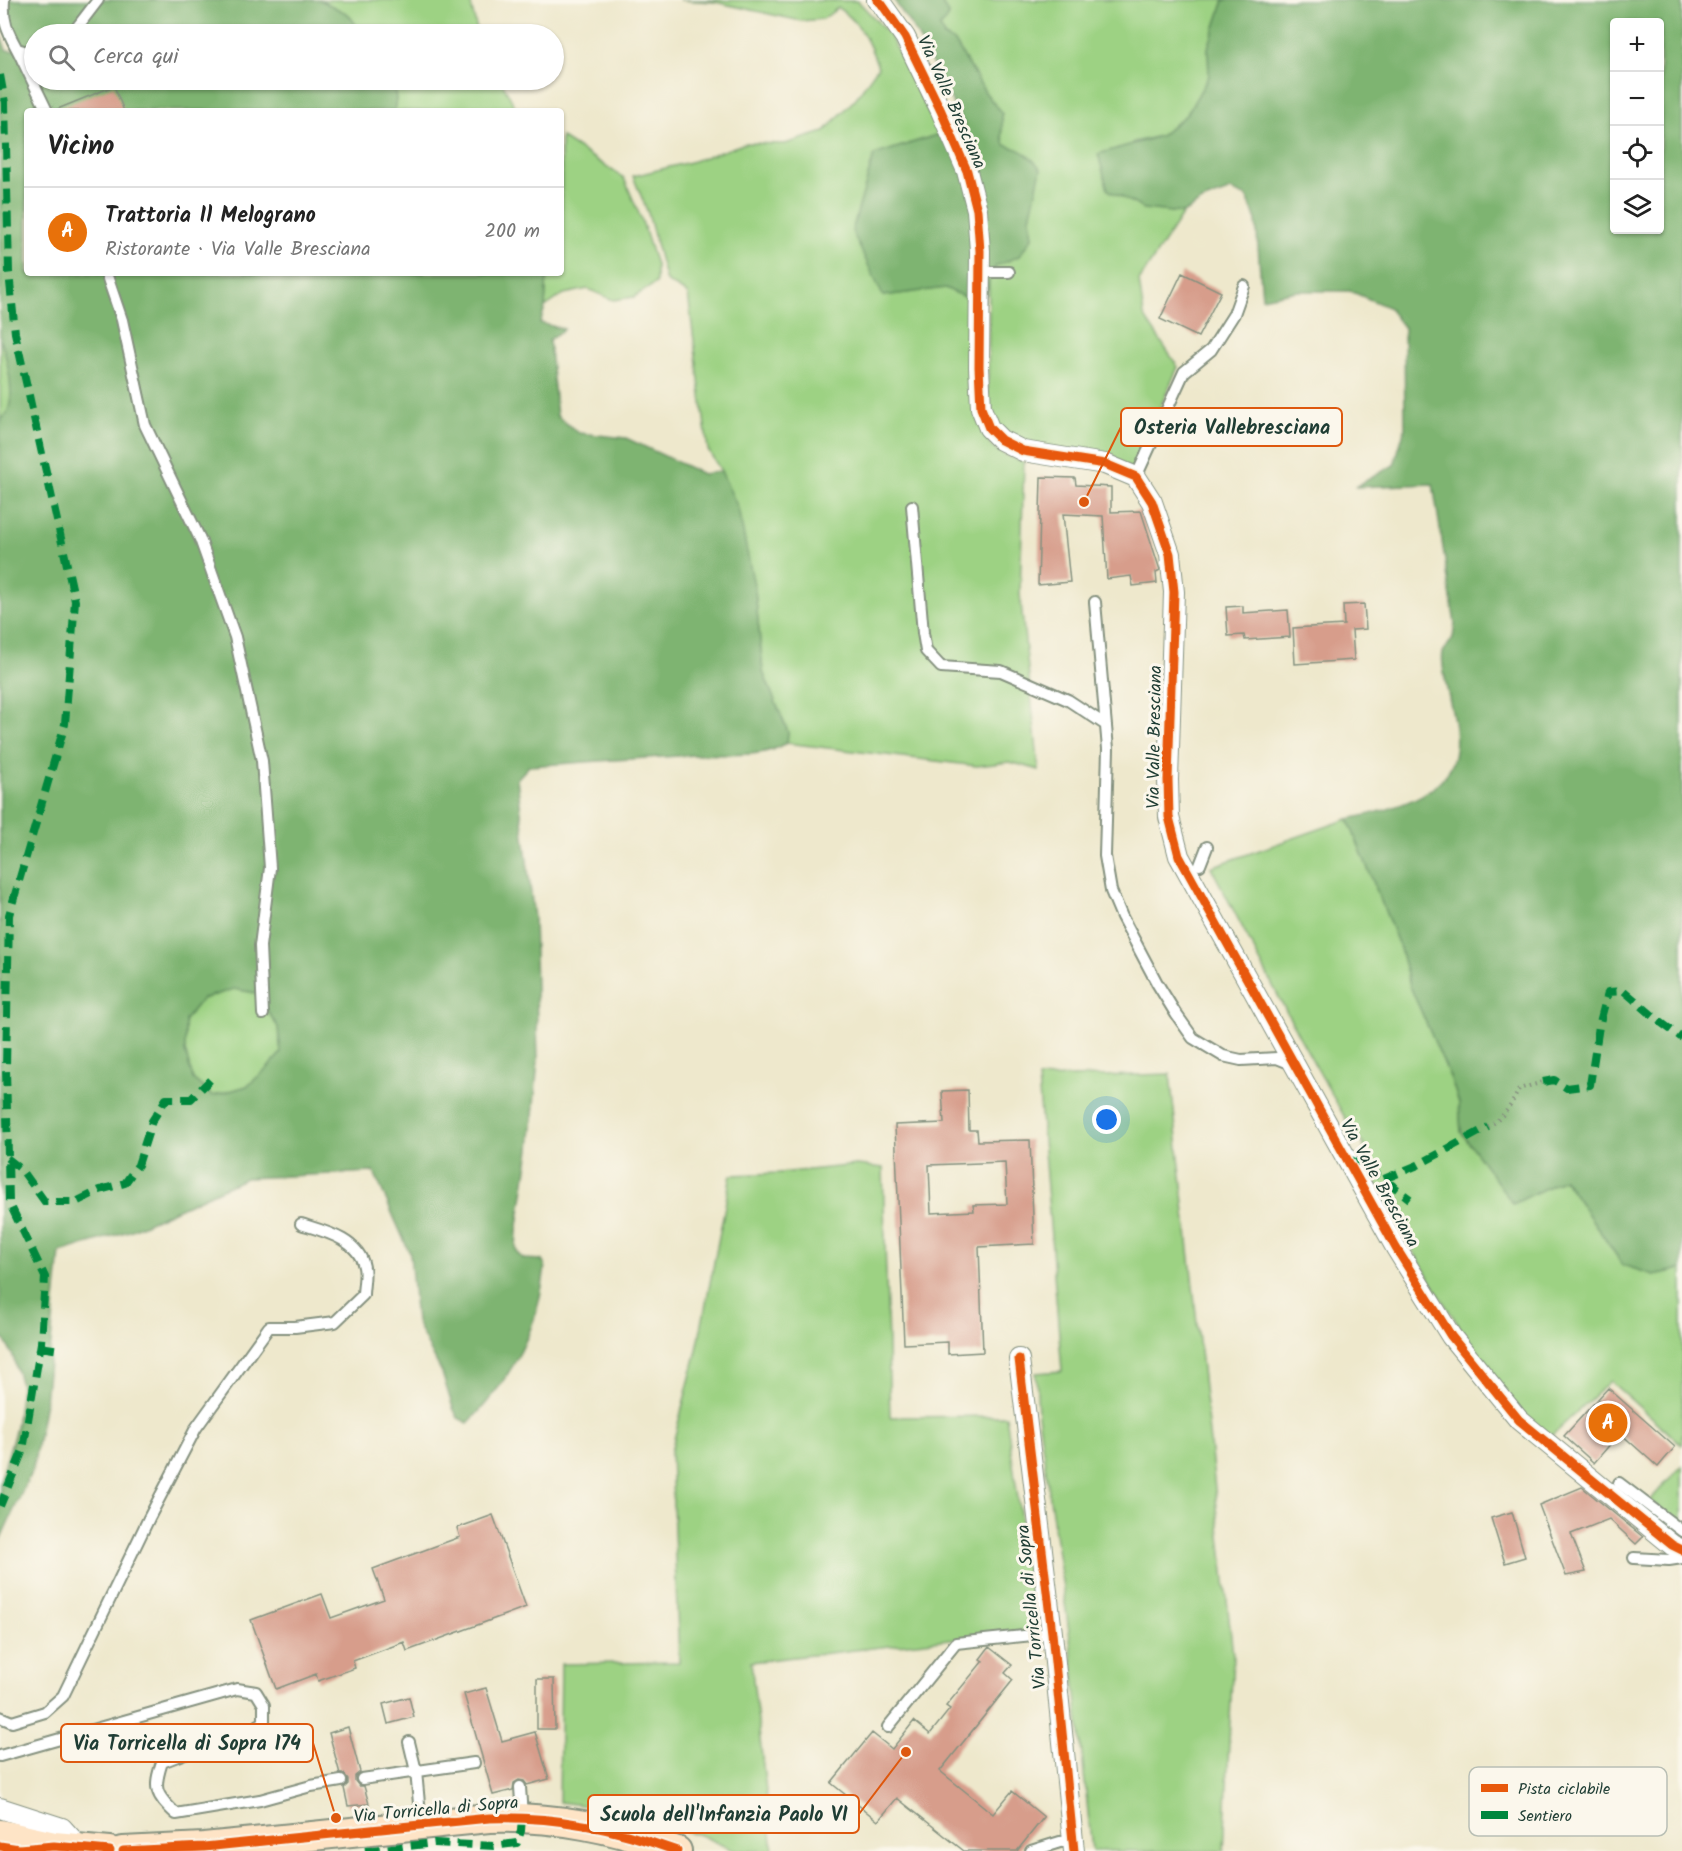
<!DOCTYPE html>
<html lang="it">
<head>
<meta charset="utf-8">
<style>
	:root { --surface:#fff; --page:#f6f6f6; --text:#222; --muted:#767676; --line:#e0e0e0; --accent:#b45309 }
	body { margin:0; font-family:Kalam,sans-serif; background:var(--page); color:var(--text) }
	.controls { position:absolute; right:18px; top:18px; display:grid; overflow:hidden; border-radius:6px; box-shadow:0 2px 4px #0004 }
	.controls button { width:54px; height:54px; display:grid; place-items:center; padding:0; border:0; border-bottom:2px solid var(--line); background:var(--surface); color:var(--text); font:30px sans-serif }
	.you { position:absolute; left:1107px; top:1120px; width:21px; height:21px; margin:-15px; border:4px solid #fff; border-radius:50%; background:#1a73e8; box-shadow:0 0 0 9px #1a73e833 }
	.badge { display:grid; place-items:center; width:39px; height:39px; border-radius:50%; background:var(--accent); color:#fff; font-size:20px; font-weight:700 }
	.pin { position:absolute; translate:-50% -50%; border:3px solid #fff; box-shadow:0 2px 6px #0006 }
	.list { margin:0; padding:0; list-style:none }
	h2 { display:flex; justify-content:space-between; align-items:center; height:78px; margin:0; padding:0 24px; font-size:26px }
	h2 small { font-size:20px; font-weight:400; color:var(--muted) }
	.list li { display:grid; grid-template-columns:39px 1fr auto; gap:18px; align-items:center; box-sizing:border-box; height:90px; padding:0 24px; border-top:2px solid var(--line) }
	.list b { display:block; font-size:22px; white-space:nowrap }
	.list p { margin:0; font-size:20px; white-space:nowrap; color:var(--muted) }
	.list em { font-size:20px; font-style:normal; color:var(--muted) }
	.icon { flex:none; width:33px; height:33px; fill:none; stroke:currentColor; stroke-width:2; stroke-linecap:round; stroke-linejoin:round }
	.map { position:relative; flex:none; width:1682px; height:1851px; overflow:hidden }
	.search { position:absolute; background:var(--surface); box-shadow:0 2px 4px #0004; left:24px; top:24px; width:540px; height:66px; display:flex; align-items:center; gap:15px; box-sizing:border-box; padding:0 21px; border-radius:33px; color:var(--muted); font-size:22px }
	.panel { position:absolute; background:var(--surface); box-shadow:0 2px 4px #0004; left:24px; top:108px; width:540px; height:168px; border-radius:6px }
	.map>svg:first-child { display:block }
</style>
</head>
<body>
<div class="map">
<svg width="1682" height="1851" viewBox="0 0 1682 1851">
	<rect width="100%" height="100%" fill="#fbf7ec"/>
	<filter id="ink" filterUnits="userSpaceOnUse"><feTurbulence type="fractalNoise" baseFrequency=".0167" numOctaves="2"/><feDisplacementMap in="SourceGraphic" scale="12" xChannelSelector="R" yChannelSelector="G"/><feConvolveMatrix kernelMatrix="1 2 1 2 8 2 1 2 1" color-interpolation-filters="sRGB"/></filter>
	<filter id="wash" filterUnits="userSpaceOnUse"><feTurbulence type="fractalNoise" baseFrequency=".008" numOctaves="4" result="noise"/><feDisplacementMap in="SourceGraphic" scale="24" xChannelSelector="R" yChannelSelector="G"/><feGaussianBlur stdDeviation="1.35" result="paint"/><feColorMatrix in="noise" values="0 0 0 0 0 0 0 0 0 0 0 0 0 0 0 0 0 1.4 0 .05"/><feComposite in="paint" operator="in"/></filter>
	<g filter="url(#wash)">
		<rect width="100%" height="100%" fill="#eee8cc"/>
		<path fill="#9dd283" stroke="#5e885c" stroke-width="1.5" d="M320,0H470L478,34H363L348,14Z
			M680,0L858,1L889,34L939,134L874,155L883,296L945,288L969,299C971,335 967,419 991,445C999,454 1013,458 1024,462L1020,594L1039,770L1010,762L977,766L787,743L788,732L763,672L755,590L721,471L708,450L688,294L666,281L648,213L633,176L694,161L746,143L785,144L824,132L856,98L878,67C870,44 860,21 838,8L823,19L801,21L715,2Z
			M940,0H1224L1208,48L1209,76L1201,93L1187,114L1160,136L1133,142L1144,209L1183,213L1139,281L1144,316L1178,367L1133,469L1035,449L998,432L988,405L989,280L996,266L1019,256L1032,238L1030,218L1034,195L1015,148L1005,146L1002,136V114L985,92L955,42L945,37L940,27L946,21L948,14Z
			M393,80H501L516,109L520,111H394L396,99Z
			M561,137L624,178L642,221L656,265V283L634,297L613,300L588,289L564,294L545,307L547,273H561Z
			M0,339C7,355 16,397 7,413C5,416 2,417 0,420Z
			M1348,819L1400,948L1410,986L1451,1079L1459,1103L1461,1132L1513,1203L1564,1179L1623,1265L1654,1275L1682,1269V1445L1610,1381L1549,1438L1512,1406L1446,1306L1396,1222L1363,1157L1364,1145L1353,1132L1300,1038L1211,867Z
			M234,989L256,993L278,1027L281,1053L267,1069L247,1086L213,1096L193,1079L185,1051V1020L202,999Z
			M1170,1074L1233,1655L1224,1851H1092L1070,1638L1038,1415L1036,1373L1062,1371L1038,1078Z
			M857,1165L883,1168L890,1417L1006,1416L1037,1629L751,1662L773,1851H735L700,1835L641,1818L589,1806L559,1802L561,1664L679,1662L671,1451L697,1350L731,1175L779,1173Z
			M1682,1466V1526L1650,1500Z"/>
		<path fill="#7eb471" stroke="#4e7852" stroke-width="1.5" fill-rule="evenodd" d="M8,0H320L348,14L363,34H34V80H393L396,99L394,111H27V273H547L545,307L540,323L564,329L549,340L557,416L579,433L626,438L703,474L721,471L738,508L755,590L763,672L788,732L787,743C758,760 728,753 696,755C640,758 585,762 529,766L517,779L534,918L538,1060L530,1149L517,1232L516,1249L519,1255L524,1259L541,1260L545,1264C540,1326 512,1379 468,1423L458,1418L453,1408L442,1373L416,1322L410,1254L374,1172L246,1178L132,1230L60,1252L45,1402L33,1468L0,1540V1481L16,1428L21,1386L13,1356L0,1332V420C2,417 5,415 7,413C16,397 7,355 0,339V32L6,50L14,51ZM234,989L256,993L278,1027L281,1053L267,1069L247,1086L213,1096L193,1079L185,1051V1020L202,999Z
			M894,0H940L948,14L946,21L940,27L944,37L955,42L985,92L1002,114V136L1005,145C1021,149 1031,156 1041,169L1030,218L1032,238L1019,256L996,266L989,280L983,305L945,288L883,296L852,231L874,155L965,126L916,33Z
			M1224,0H1682V1269L1654,1275L1623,1265L1564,1179L1513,1204L1461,1132L1459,1103L1451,1079L1410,986L1400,948L1348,819C1378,813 1434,799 1449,770C1459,753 1456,726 1451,707C1449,696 1440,664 1443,653C1445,647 1451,643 1453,637C1454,633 1454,628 1455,624L1433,484L1355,487L1394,465L1405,428L1404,328L1388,307L1350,291H1296L1262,298L1256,220L1247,197L1231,190L1202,201L1183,213L1144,209L1108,190L1098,154L1160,136L1187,114L1209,76L1208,48ZM1660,22V230H1614V22Z"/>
		<g id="blocks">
			<path fill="#d79d8b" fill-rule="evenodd" d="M114,86L124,111H55V110Z
				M1182,273L1221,292L1198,337L1160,319Z
				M1041,477L1075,478L1076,485L1111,487V512L1141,511L1160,570L1156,572L1157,583L1133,586L1131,576L1107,579L1103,516L1063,514L1070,582L1038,585Z
				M1364,604L1366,629L1352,630L1354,660L1295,664L1293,628L1344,625L1343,605Z
				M1243,606V613L1288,610L1290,637L1245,640L1244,635L1228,636L1226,607Z
				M968,1090L969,1130H977L978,1141L1030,1140L1034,1244L979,1247L983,1352L948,1354V1342L904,1344L895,1125L944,1123L942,1091ZM1005,1162L1007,1204L973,1205L974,1211L931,1213L929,1165Z
				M1608,1388L1675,1447L1658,1467L1620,1433L1594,1463L1564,1436Z
				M1582,1487L1643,1537L1636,1544L1609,1519L1571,1534L1586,1572L1566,1576L1539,1505Z
				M1512,1512L1525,1557L1505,1563L1491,1518Z
				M493,1515L526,1607L407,1651L404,1642L353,1661L355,1668L318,1681L316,1674L276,1689L251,1620L322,1594L331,1618L384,1599L373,1569L460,1537L457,1528Z
				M989,1647L1012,1665L1005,1673L1013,1680L940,1771L993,1814L1012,1791L1044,1817L1017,1851H964L897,1798L878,1821L831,1783L872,1733L892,1749L914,1721L930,1734L950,1709L946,1706L983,1661L980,1659Z
				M537,1679H554L555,1729H537Z
				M486,1688L502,1741L535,1732L549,1779L527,1785L524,1781L519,1780L514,1783L513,1790L493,1795L464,1694Z
				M409,1697L414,1717L388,1724L383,1704Z
				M348,1727L360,1772L355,1776V1781L359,1786H364L369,1804L348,1806L344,1788L348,1784V1779L344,1774H340L329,1733Z"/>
		</g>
	</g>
	<g filter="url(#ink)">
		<use href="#blocks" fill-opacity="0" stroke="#869280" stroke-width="1.5"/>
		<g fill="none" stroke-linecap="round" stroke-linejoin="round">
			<defs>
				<path id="lane" d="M4,0C2,27 11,36 22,59C30,76 39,94 47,111
					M72,34L98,0
					M17,49L34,54
					M980,272H1009
					M106,273L122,320L145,425L200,539L235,637L262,761L270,868L260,946L263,1014
					M1136,477L1184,372L1211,350L1234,314L1244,286
					M912,506L923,633L926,651L941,667L1001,671L1068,700L1106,725
					M1095,602L1108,749L1105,856L1111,891L1122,917L1157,983L1176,1014L1193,1038L1223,1056L1241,1060L1277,1058L1292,1064
					M1200,865L1207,847
					M1619,1483L1682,1531
					M1634,1558L1669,1560L1682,1558
					M0,1717L12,1722L45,1712L63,1696L149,1518L196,1428L269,1327H295L335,1322L363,1295C363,1287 366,1275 364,1267C359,1239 323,1231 301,1224
					M888,1727L956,1643L1052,1633
					M409,1742L416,1771L421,1825
					M0,1756L237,1689L256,1692L264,1705V1722L225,1745L185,1753L162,1762C153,1789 155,1794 176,1814L260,1800L311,1786L341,1781
					M362,1779L474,1763
					M520,1787L522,1817
					M1031,1851L1060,1842L1073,1841"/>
				<path id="street" d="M877,0L881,3L905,37L941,111L967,171L977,210L980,251L979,367L981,408L989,428L1001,440L1023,451L1105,464L1136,477L1152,502L1170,554L1174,592L1168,780L1169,817L1179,856L1396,1248L1451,1336L1519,1420L1672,1545L1682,1550
					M1019,1359L1052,1633L1074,1851
					M0,1808L62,1828L81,1849"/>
				<path id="secondary" d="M0,1834L54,1846L110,1851
					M123,1851L204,1847L489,1818C556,1816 614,1828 677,1851"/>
			</defs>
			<use href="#lane" stroke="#869280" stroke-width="14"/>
			<use href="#street" stroke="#869280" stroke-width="22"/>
			<use href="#secondary" stroke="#869280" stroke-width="32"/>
			<path stroke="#869280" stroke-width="4" stroke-dasharray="1.5 4.5" stroke-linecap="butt" d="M1488,1127C1504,1117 1511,1106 1519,1089L1543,1082"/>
			<use href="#lane" stroke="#fff" stroke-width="10"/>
			<use href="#street" stroke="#fff" stroke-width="20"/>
			<use href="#secondary" stroke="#fee4c6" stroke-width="28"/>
			<path stroke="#00873e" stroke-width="8" stroke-dasharray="15 8" stroke-linecap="butt" d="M0,75L5,103L9,272L15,333L75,601L65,724L9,915L6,1067L9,1202L45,1277L41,1343L23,1450L0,1506
				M1543,1082L1554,1080L1567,1088L1590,1085L1599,1026L1608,992L1624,991L1659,1021L1682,1038
				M1346,1157L1384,1179L1410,1199
				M7,1158L22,1170L45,1202H76L100,1190L125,1183L138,1165L152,1121L166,1099H191L210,1080
				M1384,1179L1418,1165L1488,1127
				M40,1347L60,1350
				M365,1851L434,1843L494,1846L517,1843L521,1831L522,1817"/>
			<defs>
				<path id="cycleway" d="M877,0L881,3L905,37L941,111L967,171L977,210L980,251L979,367L981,408L989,428L1001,440L1023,451L1105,464L1136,477L1152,502L1170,554L1174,592L1168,780L1169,817L1179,856L1396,1248L1451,1336L1519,1420L1672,1545L1682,1550
					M1019,1359L1052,1633L1074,1851
					M0,1846L19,1849L54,1846L110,1851
					M123,1851L204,1847L489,1818C556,1816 614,1828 677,1851"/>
			</defs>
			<use href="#cycleway" stroke="#fbf7ec" stroke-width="13"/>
			<use href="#cycleway" stroke="#e8590c" stroke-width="9"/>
		</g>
	</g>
	<g text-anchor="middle" stroke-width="6" stroke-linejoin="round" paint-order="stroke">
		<g font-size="18" fill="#1f3d34" stroke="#fbf7ec">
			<text transform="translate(952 102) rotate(66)" y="6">Via Valle Bresciana</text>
			<text transform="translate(1154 737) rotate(-89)" y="6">Via Valle Bresciana</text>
			<text transform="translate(1380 1183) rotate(61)" y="6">Via Valle Bresciana</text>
			<text transform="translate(1031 1607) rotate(-96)" y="6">Via Torricella di Sopra</text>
			<text transform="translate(436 1809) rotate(-5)" y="6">Via Torricella di Sopra</text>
		</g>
	</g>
	<rect x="1469" y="1767" width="198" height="69" rx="9" fill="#fbf7ec" stroke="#b9bfb5" stroke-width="1.5"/>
	<rect x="1481" y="1784" width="27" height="8" fill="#e8590c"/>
	<rect x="1481" y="1811" width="27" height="8" fill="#00873e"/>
	<g font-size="16" fill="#1f3d34">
		<text x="1518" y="1794">Pista ciclabile</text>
		<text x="1518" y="1821">Sentiero</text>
	</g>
	<path fill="none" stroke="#de580e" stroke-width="2" d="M1084 502L1121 427M336 1818L313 1743M906 1752L859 1814"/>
	<g fill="#de580e" stroke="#fbf7ec" stroke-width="2">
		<circle cx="1084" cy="502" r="6"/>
		<circle cx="336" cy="1818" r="6"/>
		<circle cx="906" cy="1752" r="6"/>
	</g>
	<g fill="#fbf7ec" stroke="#de580e" stroke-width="2">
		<rect x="1121" y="408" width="221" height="38" rx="6"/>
		<rect x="61" y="1724" width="252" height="38" rx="6"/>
		<rect x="588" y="1795" width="271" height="38" rx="6"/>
	</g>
	<g font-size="20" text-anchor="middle" font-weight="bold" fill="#1f3d34">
		<text x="1232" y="434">Osteria Vallebresciana</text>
		<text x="187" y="1750">Via Torricella di Sopra 174</text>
		<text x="724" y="1821">Scuola dell'Infanzia Paolo VI</text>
	</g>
</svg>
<div class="controls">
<button>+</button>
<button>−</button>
<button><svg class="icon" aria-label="locate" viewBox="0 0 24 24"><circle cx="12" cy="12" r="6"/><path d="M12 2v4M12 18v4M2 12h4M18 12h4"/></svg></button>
<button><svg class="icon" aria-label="layers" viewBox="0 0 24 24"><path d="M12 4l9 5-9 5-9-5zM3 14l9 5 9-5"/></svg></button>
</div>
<div class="you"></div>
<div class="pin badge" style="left:1608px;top:1423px;background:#e8710a">A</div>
<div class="search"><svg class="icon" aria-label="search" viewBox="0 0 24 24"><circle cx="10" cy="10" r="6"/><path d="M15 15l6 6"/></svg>Cerca qui</div>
<section class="panel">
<h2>Vicino<small></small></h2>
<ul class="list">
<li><span class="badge" style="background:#e8710a">A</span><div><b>Trattoria Il Melograno</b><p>Ristorante · Via Valle Bresciana</p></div><em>200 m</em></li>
</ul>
</section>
</div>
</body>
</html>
